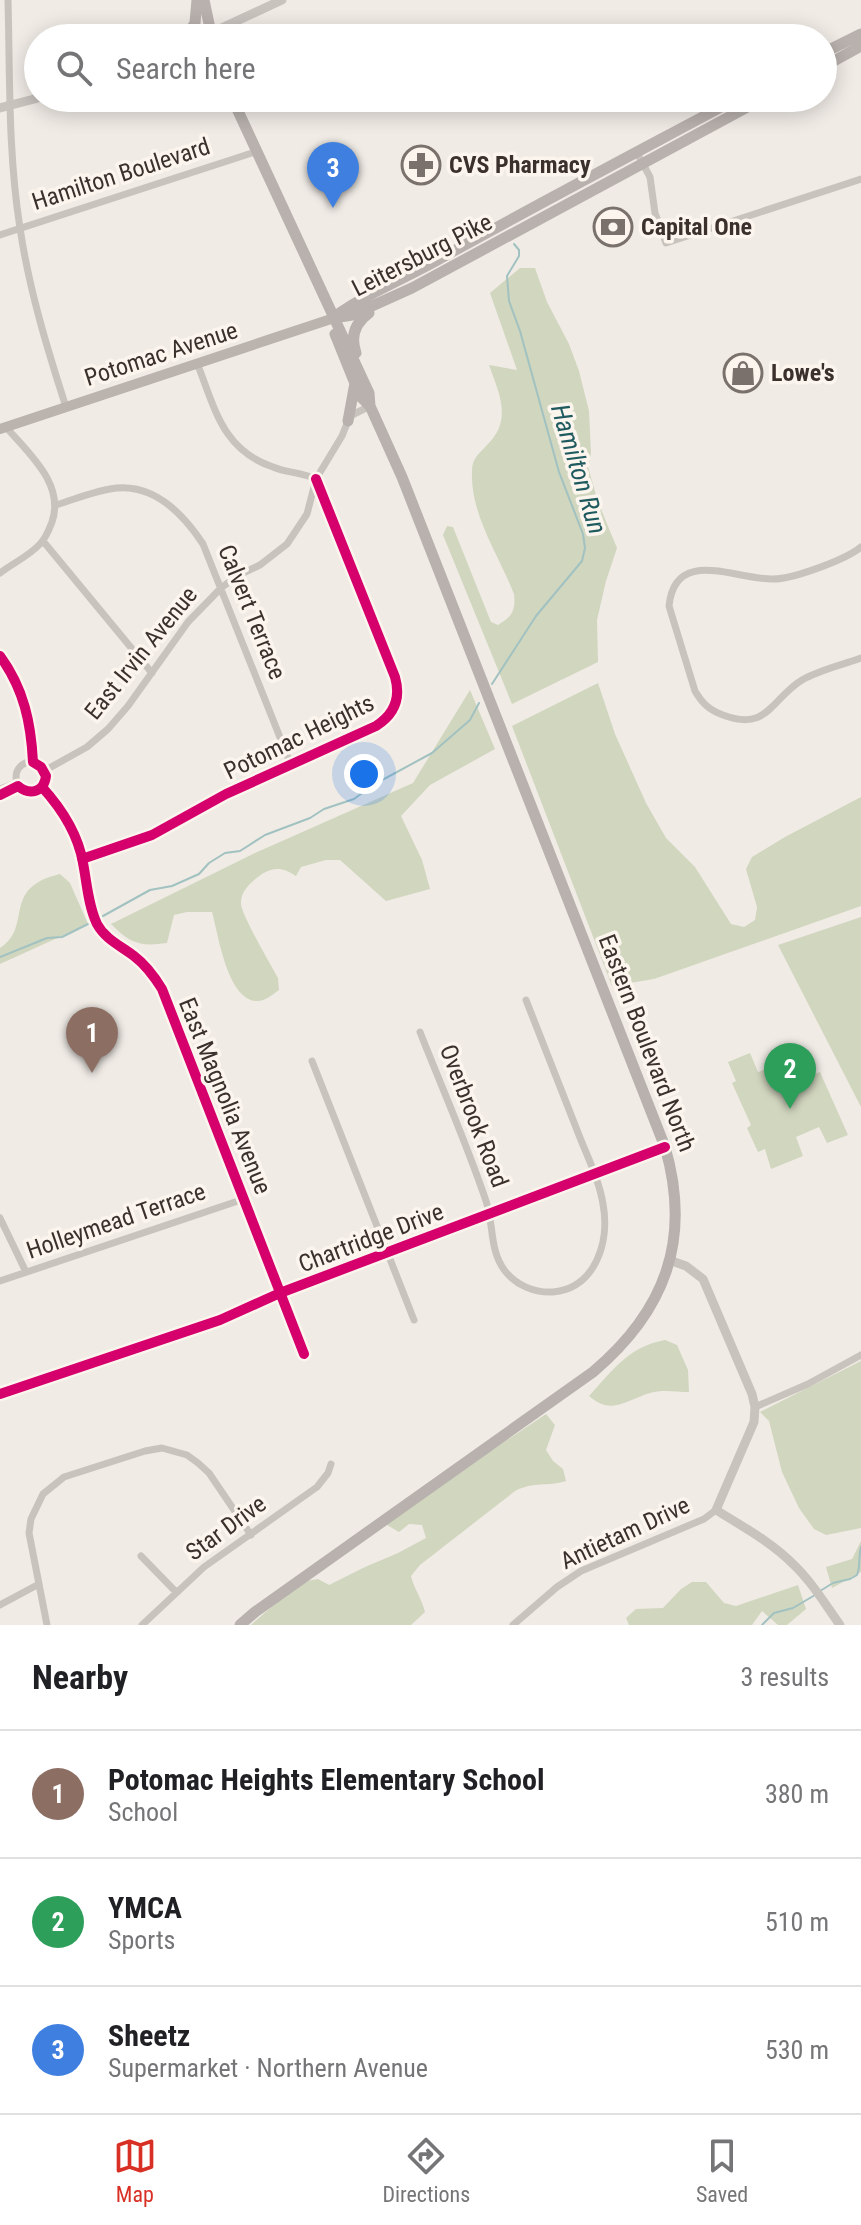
<!DOCTYPE html>
<html lang="en">
<head>
<meta charset="utf-8">
<style>
	:root { --surface:#fff; --page:#f2f2f2; --text:#202124; --muted:#757577; --line:#e0e0e0; --accent:#d93025 }
	body { margin:0; font-family:"Roboto Condensed",sans-serif; background:var(--page); color:var(--text) }
	.you { position:absolute; left:364px; top:774px; width:28px; height:28px; margin:-20px; border:6px solid #fff; border-radius:50%; background:#1a73e8; box-shadow:0 0 0 12px #1a73e833 }
	.badge { display:grid; place-items:center; width:52px; height:52px; border-radius:50%; background:var(--accent); color:#fff; font-size:26px; font-weight:700 }
	.pin { position:absolute; translate:-50% -66px; filter:drop-shadow(0 2px 4px #0008) }
	.pin::after { content:''; position:absolute; top:42px; width:28px; height:24px; background:inherit; clip-path:polygon(0 0,100% 0,50% 100%) }
	.list { margin:0; padding:0; list-style:none }
	h2 { display:flex; justify-content:space-between; align-items:center; height:104px; margin:0; padding:0 32px; font-size:34px }
	h2 small { font-size:26px; font-weight:400; color:var(--muted) }
	.list li { display:grid; grid-template-columns:52px 1fr auto; gap:24px; align-items:center; box-sizing:border-box; height:128px; padding:0 32px; border-top:2px solid var(--line) }
	.list b { display:block; font-size:30px; white-space:nowrap }
	.list p { margin:0; font-size:26px; white-space:nowrap; color:var(--muted) }
	.list em { font-size:26px; font-style:normal; color:var(--muted) }
	.icon { flex:none; width:44px; height:44px; fill:none; stroke:currentColor; stroke-width:2; stroke-linecap:round; stroke-linejoin:round }
	.map { position:relative; flex:none; width:861px; height:1625px; overflow:hidden }
	.search { position:absolute; background:var(--surface); box-shadow:0 4px 20px #0003; left:24px; right:24px; top:24px; height:88px; display:flex; align-items:center; gap:20px; box-sizing:border-box; padding:0 28px; border-radius:44px; color:var(--muted); font-size:30px }
	.sheet { height:488px; background:var(--surface) }
	nav { display:flex; justify-content:space-around; align-items:center; box-sizing:border-box; height:112px; border-top:2px solid var(--line); background:var(--surface); font-size:22px; color:var(--muted) }
	nav a { display:grid; justify-items:center; gap:4px }
	nav .on { color:var(--accent) }
	.map>svg:first-child { display:block }
</style>
</head>
<body>
<div class="map">
<svg width="861" height="1625" viewBox="0 0 861 1625">
	<rect width="100%" height="100%" fill="#f0ebe5"/>
	<path fill="#d1d6bf" d="M520,268H535L547,302L569,344L579,371L589,411L591,453L588,467L598,502L617,548L606,581L597,620L598,662L512,704L443,535L447,526L453,527L491,622L498,625C512,617 516,610 514,594C499,555 470,515 472,471C472,458 479,454 487,445C513,420 499,393 489,365L517,370L490,293Z
		M598,683L615,734L646,803L666,838L695,867L731,924L744,927L755,920L757,907L746,869L752,857L785,837L861,797V906L654,979L612,986L512,726Z
		M470,690L495,749L430,785L401,816L422,860L430,889L386,901L340,860H326L301,867L296,876C284,868 275,866 262,874C252,881 240,891 241,904C241,914 271,965 278,978L279,990C272,995 264,1002 256,1001C227,999 218,933 212,912H187L174,915L167,943C139,947 130,943 111,924L255,853L413,783Z
		M60,874L70,883L88,924L0,964V948C34,926 0,888 60,874Z
		M861,917V1107L778,945Z
		M750,1053L758,1072L799,1056L807,1077L820,1072L848,1135L827,1143L819,1127L796,1137L803,1156L771,1169L765,1149L758,1152L747,1128L751,1125L732,1083L736,1081L728,1062Z
		M665,1340L677,1345L688,1370L689,1392C676,1392 663,1389 650,1393C626,1400 612,1416 589,1396C613,1370 628,1347 665,1340Z
		M861,1361V1528L826,1535L814,1529L799,1508L782,1472L769,1421L760,1412Z
		M546,1414L555,1425L546,1450L553,1461L563,1469L566,1481C547,1487 534,1481 515,1491L420,1565L411,1576C414,1589 422,1599 425,1612L411,1625H251L300,1582L318,1579L329,1585L365,1567L398,1553L426,1538L422,1525L409,1524L399,1532L387,1525L394,1513L404,1509Z
		M861,1541V1572L832,1588L826,1567L852,1559Z
		M692,1582H706L724,1603L736,1606L798,1585L806,1609L787,1625H778L762,1611L752,1625H629L626,1618L636,1609L663,1608L681,1589Z"/>
	<g fill="none" stroke-linecap="round" stroke-linejoin="round">
		<path stroke="#a1c2c1" stroke-width="2" d="M492,684L536,616L582,561L585,548L583,534L559,472L520,331L509,301L507,276L519,256V250L514,244
			M103,916L150,890L172,886L199,874L209,863L225,853L240,851L265,835L310,818L324,809L354,799L373,785L432,753L470,720L479,703
			M0,957L47,938L62,937L88,924
			M820,1591L833,1583L850,1579L857,1575C861,1565 858,1557 861,1547
			M762,1625L774,1613L793,1608L815,1595"/>
		<path stroke="#c9c3be" stroke-width="7" d="M8,0C10,76 8,153 20,228C29,289 47,348 66,407
			M636,151L650,177L655,213L666,243L861,179
			M0,235L255,152
			M197,363C215,408 222,450 273,467C287,473 301,472 316,479
			M56,505C76,499 96,490 117,488C155,485 184,515 203,544L291,765
			M43,541L152,673
			M861,547C845,560 793,579 773,579C736,580 675,546 669,606L695,691C702,703 709,710 723,715C768,732 771,699 802,680C819,670 842,665 861,658
			M0,573C13,563 29,556 40,544C46,538 49,530 52,522C65,484 29,454 6,427
			M0,656C24,689 31,723 33,762
			M16 777a15 15 0 1 1 30 0a15 15 0 1 1-30 0Z
			M44,771L87,747L108,729L128,706L188,622L221,588L237,576L260,565L287,544L307,514L316,479L342,436L348,421L352,415L370,406
			M42,787C62,809 78,834 83,863C87,883 88,905 97,924C105,939 121,946 134,956C146,965 154,976 162,989L304,1354
			M0,789L16,783
			M0,795L18,786
			M82,859L152,835L226,794L376,726C395,714 401,698 395,677L316,479
			M420,1032C442,1088 467,1144 486,1201C494,1224 489,1250 505,1271C516,1285 534,1293 553,1292C596,1288 610,1241 603,1204C599,1179 586,1154 577,1130C560,1087 543,1043 526,1000
			M312,1061L414,1320
			M0,1218L26,1272
			M0,1281L244,1199
			M0,1394L220,1320L280,1293L665,1147
			M755,1407L808,1384L861,1355
			M141,1556L176,1592
			M0,1605L39,1584
			M47,1625L29,1533L31,1519L43,1494L64,1477L145,1451L162,1448L187,1455L198,1463L209,1473L251,1535
			M142,1625L204,1567L317,1487L328,1473L331,1464
			M513,1625L557,1587L581,1571L704,1519L716,1510"/>
		<path stroke="#c9c3be" stroke-width="9" d="M200,38L282,0
			M0,108L38,98
			M669,1260L686,1266L703,1279L752,1394L755,1407L754,1422L716,1510C742,1526 771,1542 793,1564C812,1582 825,1604 840,1625"/>
		<path stroke="#bab3ae" stroke-width="10" d="M0,429L334,318"/>
		<path stroke="#b8b1ad" stroke-width="11" d="M204,0L212,38
			M185,38L195,23L197,0
			M823,53L861,34
			M823,67L861,46
			M232,98L369,393L370,406L402,477L665,1147C692,1240 665,1311 593,1372L255,1612L240,1625
			M334,317C367,293 406,278 441,258C540,203 639,151 738,98
			M334,318L352,315L412,288L764,98
			M335,334L360,396L370,406
			M356,353C350,336 355,323 369,313
			M348,421L355,383"/>
		<defs>
			<path id="cycleway" d="M0,656C24,689 31,723 33,762L41,767L46,776C44,792 30,796 18,786L0,795
				M42,787C62,809 78,834 83,863C87,883 88,905 97,924C105,939 121,946 134,956C146,965 154,976 162,989L304,1354
				M82,859L152,835L226,794L376,726C395,714 401,698 395,677L316,479
				M0,1394L220,1320L280,1293L665,1147"/>
		</defs>
		<use href="#cycleway" stroke="#fbf5ee" stroke-width="15"/>
		<use href="#cycleway" stroke="#d6006c" stroke-width="10"/>
	</g>
	<defs>
		<symbol id="pharmacy-ring" viewBox="-11 -11 22 22"><circle r="9.5" fill="#fbf5ee" stroke="#7a716c" stroke-width="1.5"/><path d="M-2-6h4v4h4v4h-4v4h-4v-4h-4v-4h4Z" fill="#7a716c"/></symbol>
		<symbol id="bank-ring" viewBox="-11 -11 22 22"><circle r="9.5" fill="#fbf5ee" stroke="#7a716c" stroke-width="1.5"/><path d="M-6-4H6V4H-6ZM0-2.3a2.3 2.3 0 1 0 0 4.6a2.3 2.3 0 1 0 0-4.6Z" fill="#7a716c"/></symbol>
		<symbol id="shop-ring" viewBox="-11 -11 22 22"><circle r="9.5" fill="#fbf5ee" stroke="#7a716c" stroke-width="1.5"/><path d="M-5-2.5h2.3a2.7 3.5 0 0 1 5.4 0H5L5.5 6h-11ZM-1.5-2.5h3a1.5 2.3 0 0 0-3 0Z" fill="#7a716c"/></symbol>
	</defs>
	<g fill-rule="evenodd">
		<use href="#pharmacy-ring" x="399" y="143" width="44" height="44"/>
		<use href="#bank-ring" x="591" y="205" width="44" height="44"/>
		<use href="#shop-ring" x="721" y="351" width="44" height="44"/>
	</g>
	<g text-anchor="middle" stroke-width="7" stroke-linejoin="round" paint-order="stroke">
		<g font-size="24" font-weight="bold" fill="#3b302b" stroke="#fbf5ee" text-anchor="start">
			<text x="449" y="173">CVS Pharmacy</text>
			<text x="641" y="235">Capital One</text>
			<text x="771" y="381">Lowe's</text>
		</g>
		<g font-size="24" fill="#3b302b" stroke="#fbf5ee">
			<text transform="translate(121 174) rotate(-18)" y="8">Hamilton Boulevard</text>
			<text transform="translate(422 255) rotate(-27)" y="8">Leitersburg Pike</text>
			<text transform="translate(161 354) rotate(-18)" y="8">Potomac Avenue</text>
			<text transform="translate(252 612) rotate(68)" y="8">Calvert Terrace</text>
			<text transform="translate(141 653) rotate(-51)" y="8">East Irvin Avenue</text>
			<text transform="translate(299 737) rotate(-26)" y="8">Potomac Heights</text>
			<text transform="translate(647 1043) rotate(69)" y="8">Eastern Boulevard North</text>
			<text transform="translate(225 1096) rotate(68)" y="8">East Magnolia Avenue</text>
			<text transform="translate(474 1116) rotate(69)" y="8">Overbrook Road</text>
			<text transform="translate(116 1221) rotate(-19)" y="8">Holleymead Terrace</text>
			<text transform="translate(371 1238) rotate(-21)" y="8">Chartridge Drive</text>
			<text transform="translate(226 1528) rotate(-36)" y="8">Star Drive</text>
			<text transform="translate(625 1533) rotate(-25)" y="8">Antietam Drive</text>
		</g>
		<g font-size="26" font-style="italic" fill="#1f5a5e" stroke="#fbf5ee">
			<text transform="translate(579 469) rotate(73)" y="9">Hamilton Run</text>
		</g>
	</g>
</svg>
<div class="you"></div>
<div class="pin badge" style="left:92px;top:1073px;background:#8d6e63">1</div>
<div class="pin badge" style="left:790px;top:1109px;background:#2e9e5b">2</div>
<div class="pin badge" style="left:333px;top:208px;background:#3f7fe0">3</div>
<div class="search"><svg class="icon" aria-label="search" viewBox="0 0 24 24"><circle cx="10" cy="10" r="6"/><path d="M15 15l6 6"/></svg>Search here</div>
</div>
<section class="sheet">
<h2>Nearby<small>3 results</small></h2>
<ul class="list">
<li><span class="badge" style="background:#8d6e63">1</span><div><b>Potomac Heights Elementary School</b><p>School</p></div><em>380 m</em></li>
<li><span class="badge" style="background:#2e9e5b">2</span><div><b>YMCA</b><p>Sports</p></div><em>510 m</em></li>
<li><span class="badge" style="background:#3f7fe0">3</span><div><b>Sheetz</b><p>Supermarket · Northern Avenue</p></div><em>530 m</em></li>
</ul>
</section>
<nav>
<a class="on"><svg class="icon" aria-label="map" viewBox="0 0 24 24"><path d="M3 6l6-2 6 2 6-2v14l-6 2-6-2-6 2zM9 4v14M15 6v14"/></svg>Map</a>
<a><svg class="icon" aria-label="directions" viewBox="0 0 24 24"><path d="M12 3l9 9-9 9-9-9zM9 14v-3h6M13 9l2 2-2 2"/></svg>Directions</a>
<a><svg class="icon" aria-label="saved" viewBox="0 0 24 24"><path d="M7 4h10v16l-5-4-5 4z"/></svg>Saved</a>
</nav>
</body>
</html>
